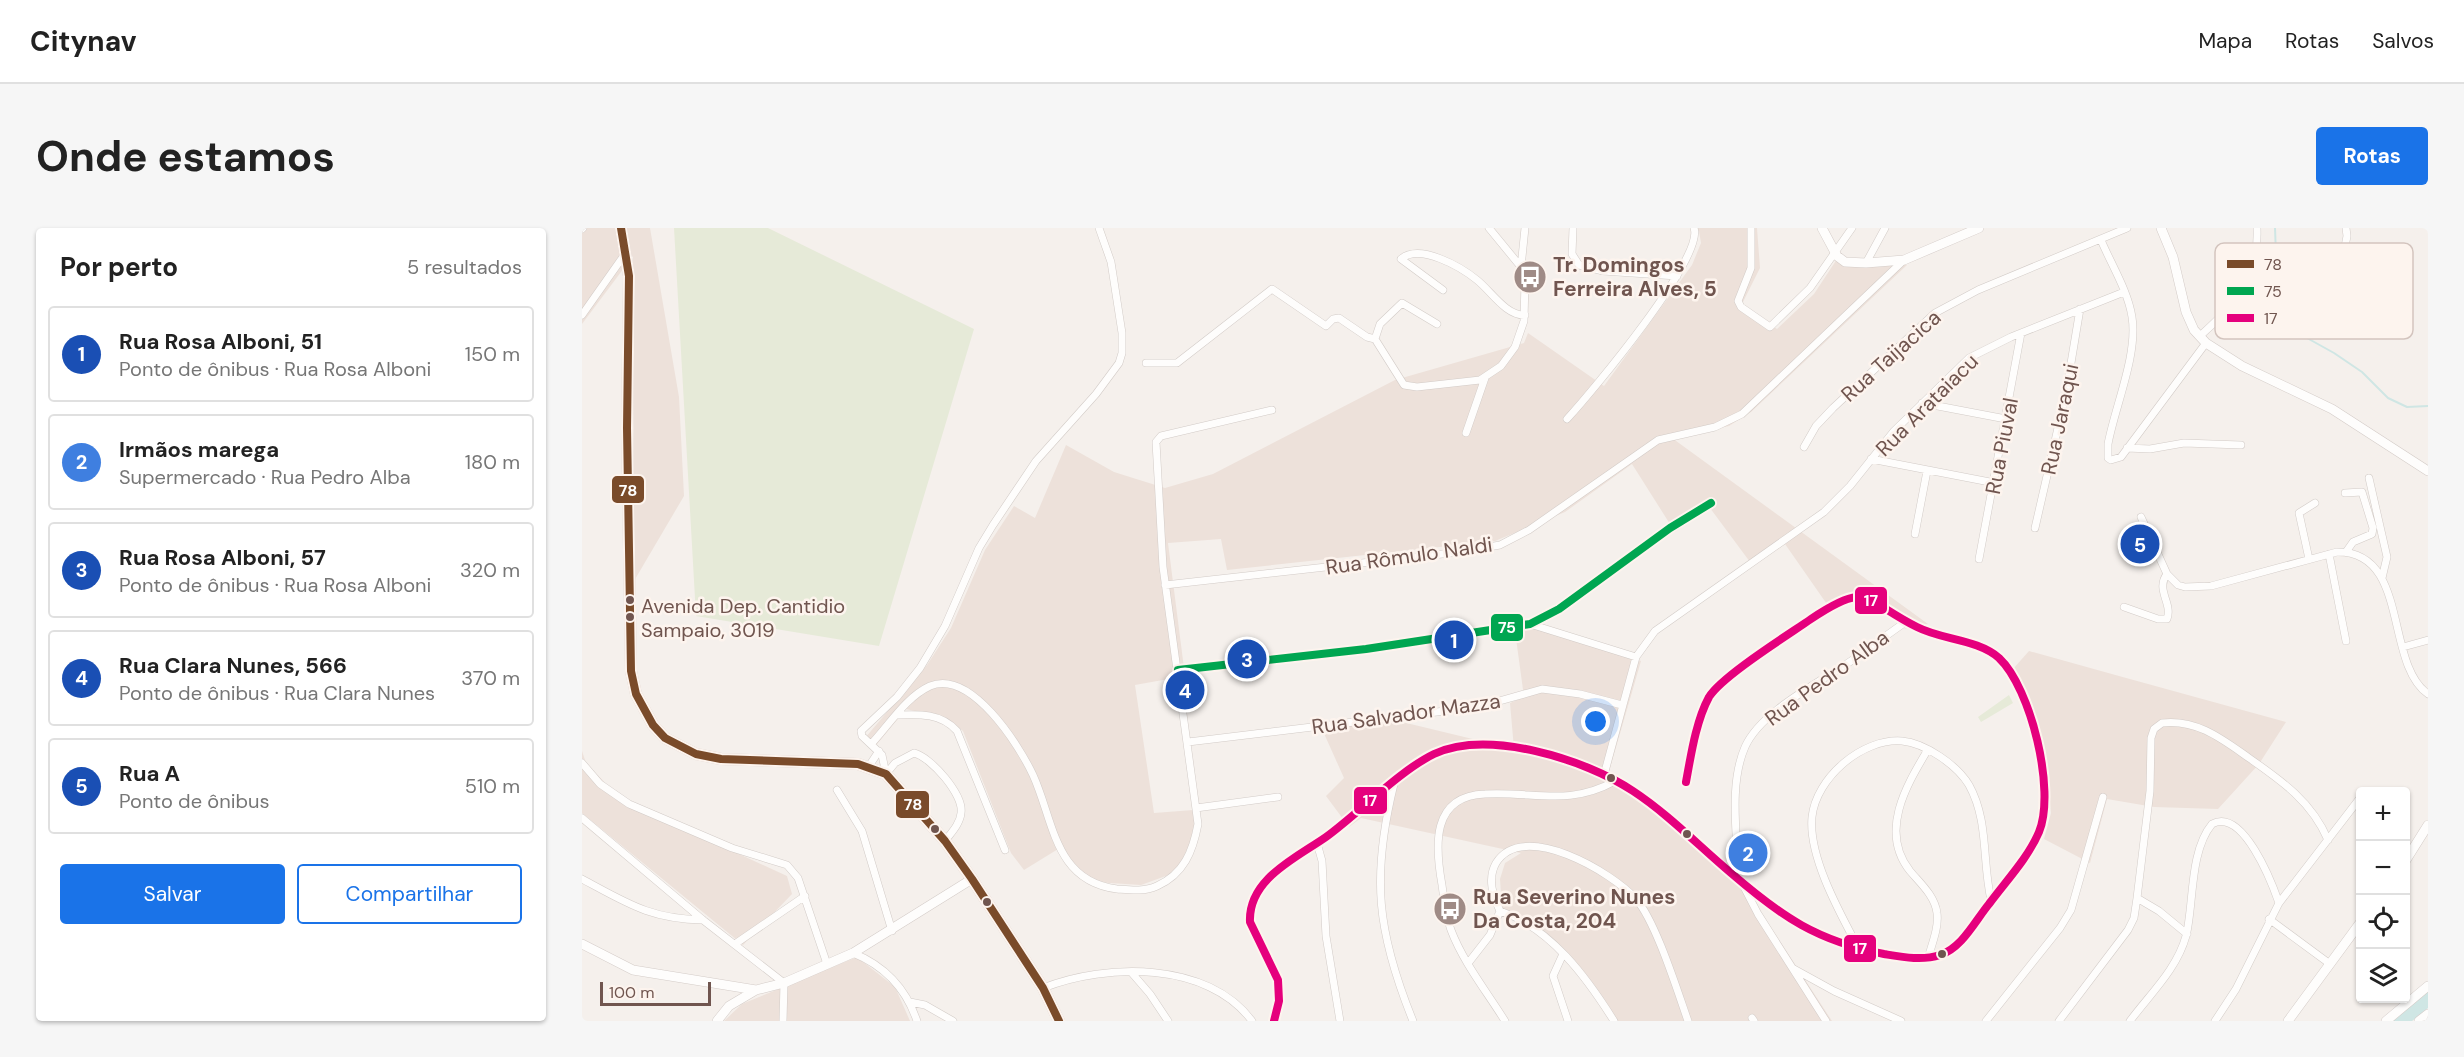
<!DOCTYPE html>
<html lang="pt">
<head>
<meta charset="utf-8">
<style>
	:root { --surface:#fff; --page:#f6f6f6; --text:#222; --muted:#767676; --line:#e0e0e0; --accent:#1a73e8 }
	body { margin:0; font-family:"DM Sans",sans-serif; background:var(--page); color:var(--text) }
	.controls { position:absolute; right:18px; bottom:18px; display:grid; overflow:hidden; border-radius:6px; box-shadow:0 2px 4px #0004 }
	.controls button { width:54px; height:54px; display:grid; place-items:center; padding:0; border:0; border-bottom:2px solid var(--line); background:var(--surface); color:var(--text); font:30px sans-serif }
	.scale { position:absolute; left:18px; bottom:15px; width:111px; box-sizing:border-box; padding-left:6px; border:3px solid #70554f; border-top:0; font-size:16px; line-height:21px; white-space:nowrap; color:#70554f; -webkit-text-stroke:4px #fdf4ee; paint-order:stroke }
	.you { position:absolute; left:1014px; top:494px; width:21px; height:21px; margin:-15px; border:4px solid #fff; border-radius:50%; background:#1a73e8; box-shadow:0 0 0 9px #1a73e833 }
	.badge { display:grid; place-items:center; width:39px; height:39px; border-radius:50%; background:var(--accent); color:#fff; font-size:20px; font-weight:700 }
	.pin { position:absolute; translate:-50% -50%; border:3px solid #fff; box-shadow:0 2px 6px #0006 }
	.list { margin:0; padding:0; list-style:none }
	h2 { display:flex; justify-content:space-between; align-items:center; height:78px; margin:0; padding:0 24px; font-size:26px }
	h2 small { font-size:20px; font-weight:400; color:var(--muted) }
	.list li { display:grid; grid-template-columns:39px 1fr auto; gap:18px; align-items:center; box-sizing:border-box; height:96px; margin:0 12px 12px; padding:0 12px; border:2px solid var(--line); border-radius:6px }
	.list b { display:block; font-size:22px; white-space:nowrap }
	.list p { margin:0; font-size:20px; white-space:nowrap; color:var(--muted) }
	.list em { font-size:20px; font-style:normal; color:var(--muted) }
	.actions { display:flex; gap:12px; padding:18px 24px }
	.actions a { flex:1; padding:14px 0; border:2px solid var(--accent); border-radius:6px; text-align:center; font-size:21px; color:var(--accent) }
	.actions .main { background:var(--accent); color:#fff }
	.icon { flex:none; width:33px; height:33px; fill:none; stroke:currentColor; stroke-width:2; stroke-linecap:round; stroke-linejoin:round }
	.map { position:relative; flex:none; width:1846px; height:793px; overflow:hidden; border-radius:6px }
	header { display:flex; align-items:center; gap:36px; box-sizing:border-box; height:84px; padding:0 30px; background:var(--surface); border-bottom:2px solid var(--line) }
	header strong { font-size:28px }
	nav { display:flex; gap:33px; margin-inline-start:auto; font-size:21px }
	.intro { display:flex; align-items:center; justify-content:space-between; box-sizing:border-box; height:144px; padding:0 36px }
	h1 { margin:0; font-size:42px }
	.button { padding:15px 27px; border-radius:6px; background:var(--accent); color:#fff; font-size:21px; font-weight:700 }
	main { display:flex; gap:36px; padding:0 36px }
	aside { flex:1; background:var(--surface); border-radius:6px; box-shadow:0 2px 4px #0004 }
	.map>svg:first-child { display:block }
</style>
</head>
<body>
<header>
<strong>Citynav</strong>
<nav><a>Mapa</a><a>Rotas</a><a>Salvos</a></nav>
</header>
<div class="intro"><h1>Onde estamos</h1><a class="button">Rotas</a></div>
<main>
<aside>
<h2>Por perto<small>5 resultados</small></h2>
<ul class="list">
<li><span class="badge" style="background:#1a4fb4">1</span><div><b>Rua Rosa Alboni, 51</b><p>Ponto de ônibus · Rua Rosa Alboni</p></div><em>150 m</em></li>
<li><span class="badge" style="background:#3f7fe0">2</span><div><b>Irmãos marega</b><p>Supermercado · Rua Pedro Alba</p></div><em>180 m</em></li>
<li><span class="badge" style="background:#1a4fb4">3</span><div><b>Rua Rosa Alboni, 57</b><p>Ponto de ônibus · Rua Rosa Alboni</p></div><em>320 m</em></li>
<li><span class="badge" style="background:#1a4fb4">4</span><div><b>Rua Clara Nunes, 566</b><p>Ponto de ônibus · Rua Clara Nunes</p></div><em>370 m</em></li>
<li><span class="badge" style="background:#1a4fb4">5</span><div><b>Rua A</b><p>Ponto de ônibus</p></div><em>510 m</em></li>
</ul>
<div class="actions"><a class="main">Salvar</a><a>Compartilhar</a></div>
</aside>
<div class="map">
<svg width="1846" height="793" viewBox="0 0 1846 793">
	<rect width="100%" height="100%" fill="#f5f0ec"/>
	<path fill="#ede1da" d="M0,0H68L97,169L102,268L52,353L51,28L0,96Z
		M1113,0H1175L1178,40L1160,76L1195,101L1232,66L1259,25L1268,34L1325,37L1169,184L1147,198L1090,210L1346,396L1322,401L1329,397L1280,371L1265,374L1249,382L1203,316L1171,338L1128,280L1093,304L1050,236L983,284L913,313L645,342L639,311L586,315L603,448L553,457L572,585L611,582L613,598L609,621L592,645L559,657L512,654L491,635L481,618L442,642L429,625L381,503L366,491L324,481L291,521L283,510L345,437L369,400L403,322L432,278L453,290L484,217L532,244L583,260L631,246L813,152L942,115L946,105L1022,158L1110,37L1119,15L1117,3Z
		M961,399L1059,433L1026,547L1166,656L1177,681L1250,793H1034L993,734L920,681L918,651L923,635L939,625L779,590L767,599L744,568L762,550L740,501L812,492L932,521L928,475L942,469L933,403Z
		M1447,423L1537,448L1704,494L1677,536L1636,581L1572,579L1525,571L1508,635L1462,611L1469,585L1463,520L1431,441Z
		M0,523L4,535L33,565L70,586L205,648L210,666L161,717L0,585Z
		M275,729L313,759L328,793H142L160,776Z"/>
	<path fill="#e6ead8" d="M92,0H186L392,101L297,418L114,388Z
		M1427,467L1431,475L1399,494L1396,489Z"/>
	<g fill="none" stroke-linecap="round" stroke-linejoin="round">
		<path stroke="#cfe6e4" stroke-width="2" d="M1693,0L1696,81L1707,100L1752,125L1780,144L1806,170L1825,179L1846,178"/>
		<path stroke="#cfe6e4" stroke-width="14" d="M1819,793L1846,771"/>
		<defs>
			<path id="street" d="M991,0L990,26L997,37L1021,43L1095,48
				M1169,0V40L1156,73L1159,79L1188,99L1228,60L1270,0
				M0,1L1,0
				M1519,12C1529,36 1546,63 1550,89C1556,127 1533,178 1526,216V230L1529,232L1539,229L1624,115
				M1762,24L1765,8L1764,0
				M1284,35L1303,0
				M939,39L943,0
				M861,62L819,31C838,15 879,39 895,52C909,63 924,88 943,87
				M0,87L43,26
				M855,96L820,75L798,96L793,111L822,157L835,159L898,152L919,138L933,119L942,93L943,52L939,39L907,0
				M1618,108C1655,74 1677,53 1675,0
				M564,135H595L690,61L744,98L751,91L757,90L785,109L793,111
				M1340,175L1424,191
				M985,191C1009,165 1123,29 1112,0
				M884,205L903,150
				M1222,219L1234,198L1251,180L1353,85L1396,62L1545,0
				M1545,220L1568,221L1602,215L1659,217
				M1289,231L1413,255
				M1787,250L1805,329L1800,350
				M1763,265L1780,264L1791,300L1790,306L1771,314L1764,324
				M1559,289L1585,346L1596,357L1603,359L1629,358L1755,324C1828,323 1802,435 1846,466
				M1453,300L1484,165L1498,81
				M1333,306L1345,243
				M1747,326L1764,413
				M1397,331L1439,105
				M1727,331L1717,285L1733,275
				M583,357L878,324L918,317L947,302L1076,212L1133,199L1160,186L1322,32
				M1542,379L1576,391H1585C1591,375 1573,362 1585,346
				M948,396L1054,429
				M1821,419L1846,412
				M596,442L784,421L948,396L977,381L1088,300L1129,275
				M316,487C337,486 359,485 375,503L423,622
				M606,514L896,479L960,461L998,466L1040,477
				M290,515C307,497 324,469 348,458C389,441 437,517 451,547C472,593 472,653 535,661C548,662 562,664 575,658C602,646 611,623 616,596L581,339L574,214L579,208L690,182
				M1345,523C1324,558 1297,604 1328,643C1338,655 1353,668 1355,685C1357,699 1350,716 1346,730
				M0,535L18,556L47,576L150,620L205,637L216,650L245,736
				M287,538L297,523
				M304,546L300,527L280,508L279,503L315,469L338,440L363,398L397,320L411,297L454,233L514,166L537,135L540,125V105L529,34L517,0
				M304,546L313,535L332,525C349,529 382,567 379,585C378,596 369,605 363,613
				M1022,547L1054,429L1073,403L1242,284L1268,258L1312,203L1387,130L1429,109L1542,64
				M812,556C789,649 795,704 831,793
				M255,562L280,603L310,703
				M614,580L696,569
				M0,590L121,692L202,755L201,793
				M735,615L740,633L744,708L758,793
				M0,651C45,675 68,691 121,692
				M1156,651C1156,610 1146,558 1163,519C1179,483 1237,455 1269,433C1288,420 1306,406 1325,393
				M1161,657L1176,686L1244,793
				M918,683C969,700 1005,750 1032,793
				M1687,691L1748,736
				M1605,706L1577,683L1555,670L1568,563L1569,510L1572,501L1580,495C1615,491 1640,511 1667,530C1700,553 1730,574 1746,612
				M153,716L223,668
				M1277,721C1259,687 1226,629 1230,589C1234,550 1280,510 1320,513C1343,515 1375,537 1387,557C1407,593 1400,633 1409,672
				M271,725C303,738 324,760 335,793
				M981,726L971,748L986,793
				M887,734L908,707L918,683C911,668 905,651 914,635C941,591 1031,645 1054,671C1074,694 1095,762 1106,793
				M1212,741L1252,763L1319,793
				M549,744L568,766L586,793
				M461,760C524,735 626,733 670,793
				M328,774L343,777L371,793
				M1170,790L1172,793
				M692,793L697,773L696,752L668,694C666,651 714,630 744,609C777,585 817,543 852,526C906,501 1003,531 1051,563C1086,586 1117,618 1149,645C1200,689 1235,713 1302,726C1320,729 1340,733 1358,727C1380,720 1393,693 1407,676C1424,653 1446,630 1457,604C1474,563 1449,460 1417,430C1395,411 1360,412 1335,399C1281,372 1287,352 1229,391C1206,407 1140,448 1127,469C1114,493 1109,527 1104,554
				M923,793C905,764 881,734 869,702C864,688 862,672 860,657C853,618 849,568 903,566C952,563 986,579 1033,553
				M1404,793L1478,700L1489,682L1521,569
				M1477,793L1546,702L1552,690L1555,670
				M1548,793C1568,766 1595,741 1604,708C1612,677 1607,624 1630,596C1661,579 1690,655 1697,675
				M1633,793L1654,761L1697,675L1778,570"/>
			<path id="secondary" d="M1240,0L1255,28L1263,34L1284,35L1322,32L1397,0
				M1579,0L1591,29L1604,84L1612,102L1624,115L1660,138L1750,181L1846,243
				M1824,632L1846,597
				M0,716L51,742L174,762
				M135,793L147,778L174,762L202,755L271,725L390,651
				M1706,793L1778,695
				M1804,793L1846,758
				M1837,793L1846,786"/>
			<path id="primary" d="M39,0L47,48L45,200L49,443L54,466L71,497L83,510L114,526L139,531L276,536L304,546L363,613L390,651L461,760L477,793"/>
		</defs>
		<use href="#street" stroke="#d2cbc7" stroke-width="8"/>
		<use href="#secondary" stroke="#d4ccc8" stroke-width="10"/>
		<use href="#primary" stroke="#d3cac7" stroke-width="12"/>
		<use href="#street" stroke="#fefdfc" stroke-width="7"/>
		<use href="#secondary" stroke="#fefdfc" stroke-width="9"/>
		<use href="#primary" stroke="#f1ebe7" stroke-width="10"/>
		<defs>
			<path id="bus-1" d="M39,0L47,48L45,200L49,443L54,466L71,497L83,510L114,526L139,531L276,536L304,546L363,613L390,651L461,760L477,793"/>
			<path id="bus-2" d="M596,442L784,421L948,396L977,381L1088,300L1129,275"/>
			<path id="bus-3" d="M692,793L697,773L696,752L668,694C666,651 714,630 744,609C777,585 817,543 852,526C906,501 1003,531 1051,563C1086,586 1117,618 1149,645C1200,689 1235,713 1302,726C1320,729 1340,733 1358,727C1380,720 1393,693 1407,676C1424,653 1446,630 1457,604C1474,563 1449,460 1417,430C1395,411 1360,412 1335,399C1281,372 1287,352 1229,391C1206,407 1140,448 1127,469C1114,493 1109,527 1104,554"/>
		</defs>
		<use href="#bus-1" stroke="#fdf4ee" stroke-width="12"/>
		<use href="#bus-2" stroke="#fdf4ee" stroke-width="12"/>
		<use href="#bus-3" stroke="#fdf4ee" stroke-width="12"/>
		<use href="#bus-1" stroke="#7a4b2a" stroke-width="8"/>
		<use href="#bus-2" stroke="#00a651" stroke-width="8"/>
		<use href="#bus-3" stroke="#e5007d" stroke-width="8"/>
	</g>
	<defs>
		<symbol id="bus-disc" viewBox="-11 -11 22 22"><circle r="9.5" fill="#9f8b86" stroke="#fdf4ee"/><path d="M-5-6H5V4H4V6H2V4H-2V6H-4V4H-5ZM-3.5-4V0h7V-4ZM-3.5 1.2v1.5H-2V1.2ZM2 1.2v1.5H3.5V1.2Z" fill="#fff"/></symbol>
	</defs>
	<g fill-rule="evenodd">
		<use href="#bus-disc" x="929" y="30" width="38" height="38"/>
		<use href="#bus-disc" x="849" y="662" width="38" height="38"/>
	</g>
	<g fill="#70554f" stroke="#fdf4ee" stroke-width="2">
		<circle cx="48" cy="372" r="5"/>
		<circle cx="48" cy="389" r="5"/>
		<circle cx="1029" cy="550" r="5"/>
		<circle cx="353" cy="601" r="5"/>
		<circle cx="1105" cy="606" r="5"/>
		<circle cx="405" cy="674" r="5"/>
		<circle cx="1360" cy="726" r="5"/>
	</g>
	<g text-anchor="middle" stroke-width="5" stroke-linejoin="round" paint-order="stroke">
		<g font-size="20" fill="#70554f" stroke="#fdf4ee" text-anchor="start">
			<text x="59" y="385">Avenida Dep. Cantidio<tspan x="59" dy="24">Sampaio, 3019</tspan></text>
		</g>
		<g font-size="21" font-weight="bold" fill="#70554f" stroke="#fdf4ee" text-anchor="start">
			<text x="971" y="44">Tr. Domingos<tspan x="971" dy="24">Ferreira Alves, 5</tspan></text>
			<text x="891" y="676">Rua Severino Nunes<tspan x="891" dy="24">Da Costa, 204</tspan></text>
		</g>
		<g font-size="21" fill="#70554f" stroke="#fdf4ee">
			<text transform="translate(1309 128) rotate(-42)" y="7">Rua Taijacica</text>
			<text transform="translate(1345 177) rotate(-45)" y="7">Rua Arataiacu</text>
			<text transform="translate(1478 191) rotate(-78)" y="7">Rua Jaraqui</text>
			<text transform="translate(1420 218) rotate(-79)" y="7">Rua Piuval</text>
			<text transform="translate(827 328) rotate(-8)" y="7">Rua Rômulo Naldi</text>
			<text transform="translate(1245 450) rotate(-36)" y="7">Rua Pedro Alba</text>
			<text transform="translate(824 486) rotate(-8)" y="7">Rua Salvador Mazza</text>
		</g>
	</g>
	<rect x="1633" y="15" width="198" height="96" rx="9" fill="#fdf4ee" stroke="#d3c4be" stroke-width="1.5"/>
	<rect x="1645" y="32" width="27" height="8" fill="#7a4b2a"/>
	<rect x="1645" y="59" width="27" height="8" fill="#00a651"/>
	<rect x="1645" y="86" width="27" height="8" fill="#e5007d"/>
	<g font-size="16" fill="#70554f">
		<text x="1682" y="42">78</text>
		<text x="1682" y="69">75</text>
		<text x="1682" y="96">17</text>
	</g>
	<g stroke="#fdf4ee" stroke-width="2">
		<rect x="29" y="247" width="34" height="29" rx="6" fill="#7a4b2a"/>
		<rect x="1272" y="358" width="34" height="29" rx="6" fill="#e5007d"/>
		<rect x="908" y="385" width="34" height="29" rx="6" fill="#00a651"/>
		<rect x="771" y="558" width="35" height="29" rx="6" fill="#e5007d"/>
		<rect x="313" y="562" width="35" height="29" rx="6" fill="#7a4b2a"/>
		<rect x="1261" y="706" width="34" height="29" rx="6" fill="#e5007d"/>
	</g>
	<g font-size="16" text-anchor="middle" font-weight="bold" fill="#fff">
		<text x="46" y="268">78</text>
		<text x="1289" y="378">17</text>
		<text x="925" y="405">75</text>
		<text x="788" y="578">17</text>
		<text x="331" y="582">78</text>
		<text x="1278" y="726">17</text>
	</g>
</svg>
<div class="controls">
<button>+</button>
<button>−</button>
<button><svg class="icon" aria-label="locate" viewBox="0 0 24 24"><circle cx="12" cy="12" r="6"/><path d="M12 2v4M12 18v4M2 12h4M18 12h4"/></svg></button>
<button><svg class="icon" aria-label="layers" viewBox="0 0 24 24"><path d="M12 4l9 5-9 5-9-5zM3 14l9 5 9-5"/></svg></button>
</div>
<div class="scale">100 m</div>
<div class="you"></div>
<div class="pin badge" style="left:872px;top:412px;background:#1a4fb4">1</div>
<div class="pin badge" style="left:1166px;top:625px;background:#3f7fe0">2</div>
<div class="pin badge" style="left:665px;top:431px;background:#1a4fb4">3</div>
<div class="pin badge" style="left:603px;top:462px;background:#1a4fb4">4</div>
<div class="pin badge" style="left:1558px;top:316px;background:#1a4fb4">5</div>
</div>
</main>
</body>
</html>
